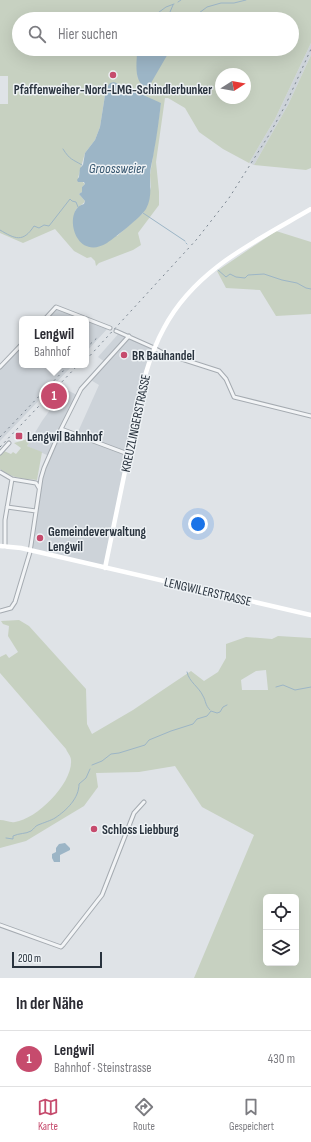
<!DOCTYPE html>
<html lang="de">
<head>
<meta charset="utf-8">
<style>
	:root { --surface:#fff; --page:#f2f2f3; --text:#2b2b33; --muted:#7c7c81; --line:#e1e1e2; --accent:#c64b6d }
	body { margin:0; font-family:"Sofia Sans Condensed",sans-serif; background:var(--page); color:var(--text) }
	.controls { position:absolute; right:12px; bottom:12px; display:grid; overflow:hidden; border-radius:6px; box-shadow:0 4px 16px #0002 }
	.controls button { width:36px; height:36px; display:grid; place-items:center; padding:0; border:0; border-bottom:1px solid var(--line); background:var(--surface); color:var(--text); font:20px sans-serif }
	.compass { position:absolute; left:215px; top:68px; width:36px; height:36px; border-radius:50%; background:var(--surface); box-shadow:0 4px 16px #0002; rotate:79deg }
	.scale { position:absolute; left:12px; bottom:10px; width:90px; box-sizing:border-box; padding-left:4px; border:2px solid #29333e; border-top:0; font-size:11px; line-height:14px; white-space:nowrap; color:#29333e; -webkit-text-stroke:3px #eef2f5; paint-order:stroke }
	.you { position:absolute; left:198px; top:524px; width:14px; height:14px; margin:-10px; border:3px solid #fff; border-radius:50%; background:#1a73e8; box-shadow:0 0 0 6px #1a73e833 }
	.badge { display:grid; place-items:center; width:26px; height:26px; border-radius:50%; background:var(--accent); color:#fff; font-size:13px; font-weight:700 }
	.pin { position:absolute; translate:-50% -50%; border:2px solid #fff; box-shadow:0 1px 4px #0006 }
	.popup { position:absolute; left:19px; top:316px; width:70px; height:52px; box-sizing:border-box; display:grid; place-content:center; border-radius:6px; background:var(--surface); filter:drop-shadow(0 1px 3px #0005); font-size:13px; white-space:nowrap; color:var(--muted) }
	.popup b { font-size:15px; color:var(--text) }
	.popup::after { content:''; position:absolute; left:50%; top:100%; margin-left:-8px; border:8px solid transparent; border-top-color:var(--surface) }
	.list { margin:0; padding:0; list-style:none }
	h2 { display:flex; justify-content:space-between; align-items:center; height:52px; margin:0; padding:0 16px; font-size:17px }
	h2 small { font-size:13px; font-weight:400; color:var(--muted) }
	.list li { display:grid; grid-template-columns:26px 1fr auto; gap:12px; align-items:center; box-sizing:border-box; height:56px; padding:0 16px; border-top:1px solid var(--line) }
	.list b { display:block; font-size:15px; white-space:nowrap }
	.list p { margin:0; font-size:13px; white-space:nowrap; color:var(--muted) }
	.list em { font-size:13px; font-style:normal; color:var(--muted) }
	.icon { flex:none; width:22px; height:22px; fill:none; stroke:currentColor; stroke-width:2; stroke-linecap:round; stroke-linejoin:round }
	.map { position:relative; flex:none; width:311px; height:978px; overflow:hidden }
	.search { position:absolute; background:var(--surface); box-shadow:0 4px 16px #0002; left:12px; right:12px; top:12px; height:44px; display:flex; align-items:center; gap:10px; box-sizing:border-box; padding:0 14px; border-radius:22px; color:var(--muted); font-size:15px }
	.sheet { height:108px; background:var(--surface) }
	nav { display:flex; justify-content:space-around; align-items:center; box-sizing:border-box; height:56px; border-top:1px solid var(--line); background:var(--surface); font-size:11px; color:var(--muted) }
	nav a { display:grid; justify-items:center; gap:2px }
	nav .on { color:var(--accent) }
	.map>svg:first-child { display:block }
</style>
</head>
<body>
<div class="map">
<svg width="311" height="978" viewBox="0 0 311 978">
	<rect width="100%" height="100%" fill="#dfe3e7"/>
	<path fill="#cdd3d9" d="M311,43V55L288,105L254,165L249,163L275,119Z
		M56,307L109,327L86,352V319H45Z
		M120,332L155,349L144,379L105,568L30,550L39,488L49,456L27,446L42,421L65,389L77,395L61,427L77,434L99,385L89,379L105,362L98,357Z
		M22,344V365H73L0,441V367Z"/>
	<path fill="#c7d1c1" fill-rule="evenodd" d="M0,0H311V43L275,119L249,163L223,149L199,132L185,108L168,98H165L156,162L159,192V205L138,233L141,245L133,250L99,263L96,266L95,261L91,257L87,258L74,251L55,229L23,243L0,233V104H8V76H0ZM19,19H292V49H172L138,79L137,69L139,49H19ZM221,74H245V98H221ZM106,89L161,103L150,175L151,187L143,213L117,236L75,211C78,206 83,205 85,201L79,194L82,192V187L85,184L78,178L85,153L95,140L100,127Z
		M311,55V168L306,170L254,165L288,105Z
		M276,231L311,242V314L276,316L260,290L226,288L217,271Z
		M28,439L31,440L27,446L42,452L37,480C24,479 11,478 0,469V455L4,451L11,454L13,452L16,454L21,448L14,443Z
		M19,620L29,626L86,689L87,724L92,734L133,710L191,671L204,681L218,672L226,658V644L246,637L272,639L278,636L311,638V978H194L254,835L202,807L175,766L139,772L96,773L98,787L84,806L64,818L26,841L0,848V820C5,820 10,823 15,822C37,819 73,783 71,760C71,756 67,752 66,749L0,673V657L6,654L9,658L18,652L8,636L9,626L3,624L1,621ZM266,670L268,690H242L241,680L256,671ZM266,897H296V963H266Z"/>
	<path fill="#9cb5c6" d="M139,49H172L169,52L151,83L147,86L142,85C134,77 137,61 137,51Z
		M114,82L161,103C159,119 157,135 154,151C153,159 150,168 150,176C150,187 152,198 146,209C140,218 117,236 107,243C74,263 62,209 84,204L85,201L79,194L82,192V187L85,184L84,182H78L77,180L79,177L80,168L83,165L85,153L95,140L100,127L106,89L110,83Z
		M65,843L70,848V850L60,855V862H54L52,858V854L56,852V848L59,844Z"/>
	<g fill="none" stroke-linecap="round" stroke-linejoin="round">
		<path stroke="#9cb5c6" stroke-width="1" d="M178,2L181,0
			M151,18L166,7L174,4
			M167,19L173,5
			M182,19L183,16H195L207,7L221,3H234L246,0
			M63,149C70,160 72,159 82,165
			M143,213L185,241
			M0,230C15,239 23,243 34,226L39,228L44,225L49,226L70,199L72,201L76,202L78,207
			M186,243L187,244
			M218,270L226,277L230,274L236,277L245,278L248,275L264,274L282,280L297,283L306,288L311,289
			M187,672C189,682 199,687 203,696C206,701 205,705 210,710
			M276,687L283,685L295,690L311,687
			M92,765L102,761L111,754L119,753L145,745L149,740L171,731L193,724L197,719L207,716L211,711L217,713L220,712L223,707L227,705
			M6,838L13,839V836C19,833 26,834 31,831C34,829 35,826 38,825C43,823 52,820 55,818C67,810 79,798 79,784L86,778L90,769"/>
		<defs>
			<path id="street" d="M45,319L56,307L110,328
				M116,331L152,347L163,353L219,371L226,379L234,397L311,416
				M0,367L22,344
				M61,429L128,454
				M0,453L9,443
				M0,472L12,479L36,483L39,488
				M7,507L36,511
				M5,546V520L12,479
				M0,611L11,608L15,602L30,552L41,478L44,468L61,429L81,389L129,336
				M0,925L61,947L63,945L102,895L134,813L144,802"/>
		</defs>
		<use href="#street" stroke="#a5abb1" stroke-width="5"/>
		<use href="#street" stroke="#f2f4f6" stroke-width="3"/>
		<path stroke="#fff" stroke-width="4.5" d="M0,546L21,548L311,615
			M105,568L144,379C149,362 155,344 164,328C195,269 256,241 311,209"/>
		<path stroke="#7a8590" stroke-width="1" stroke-dasharray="2 4" stroke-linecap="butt" d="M86,348L99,336
			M86,360L197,239L229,198L269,135L286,104L311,49
			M0,437L69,365
			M0,447L78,365"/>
	</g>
	<g fill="#c64b6d" stroke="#eef2f5" stroke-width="1.5">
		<circle cx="113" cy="75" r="4"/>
		<circle cx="124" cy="355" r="4"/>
		<rect x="15" y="432" width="8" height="8" rx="2"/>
		<circle cx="40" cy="538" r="4"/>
		<circle cx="94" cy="829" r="4"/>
	</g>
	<g text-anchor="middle" stroke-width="3" stroke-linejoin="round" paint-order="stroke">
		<g font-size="13" font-weight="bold" fill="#29333e" stroke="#eef2f5" text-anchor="start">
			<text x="113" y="94" text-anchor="middle">Pfaffenweiher-Nord-LMG-Schindlerbunker</text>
			<text x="132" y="360">BR Bauhandel</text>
			<text x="27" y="441">Lengwil Bahnhof</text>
			<text x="48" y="536">Gemeindeverwaltung<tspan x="48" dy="15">Lengwil</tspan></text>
			<text x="102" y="834">Schloss Liebburg</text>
		</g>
		<g font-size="13" fill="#29333e" stroke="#eef2f5">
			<text transform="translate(135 423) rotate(-78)" y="5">KREUZLINGERSTRASSE</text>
			<text transform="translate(208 591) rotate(13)" y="5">LENGWILERSTRASSE</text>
		</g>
		<g font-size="14" font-style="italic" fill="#36566f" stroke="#eef2f5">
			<text x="117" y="173">Groossweier</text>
		</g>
	</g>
</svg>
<div class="controls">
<button><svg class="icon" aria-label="locate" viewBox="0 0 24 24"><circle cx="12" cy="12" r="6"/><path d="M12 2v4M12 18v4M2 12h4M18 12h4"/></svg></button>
<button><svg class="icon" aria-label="layers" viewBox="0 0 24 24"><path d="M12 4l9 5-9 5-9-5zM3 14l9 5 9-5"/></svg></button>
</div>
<svg class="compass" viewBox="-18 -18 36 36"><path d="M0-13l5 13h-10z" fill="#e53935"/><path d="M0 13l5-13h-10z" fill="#7c7c81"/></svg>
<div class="scale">200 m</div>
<div class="you"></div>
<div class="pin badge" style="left:54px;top:396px">1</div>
<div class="popup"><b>Lengwil</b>Bahnhof</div>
<div class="search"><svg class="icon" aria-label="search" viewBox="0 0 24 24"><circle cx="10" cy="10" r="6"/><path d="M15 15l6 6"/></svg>Hier suchen</div>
</div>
<section class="sheet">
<h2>In der Nähe<small></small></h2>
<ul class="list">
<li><span class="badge">1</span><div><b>Lengwil</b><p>Bahnhof · Steinstrasse</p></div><em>430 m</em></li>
</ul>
</section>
<nav>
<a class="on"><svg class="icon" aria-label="map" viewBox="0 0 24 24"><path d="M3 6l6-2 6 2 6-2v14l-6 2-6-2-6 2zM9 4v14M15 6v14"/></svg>Karte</a>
<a><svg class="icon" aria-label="directions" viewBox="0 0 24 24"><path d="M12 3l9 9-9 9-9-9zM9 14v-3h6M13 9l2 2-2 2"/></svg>Route</a>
<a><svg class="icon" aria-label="saved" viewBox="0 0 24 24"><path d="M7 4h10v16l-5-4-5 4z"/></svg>Gespeichert</a>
</nav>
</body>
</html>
